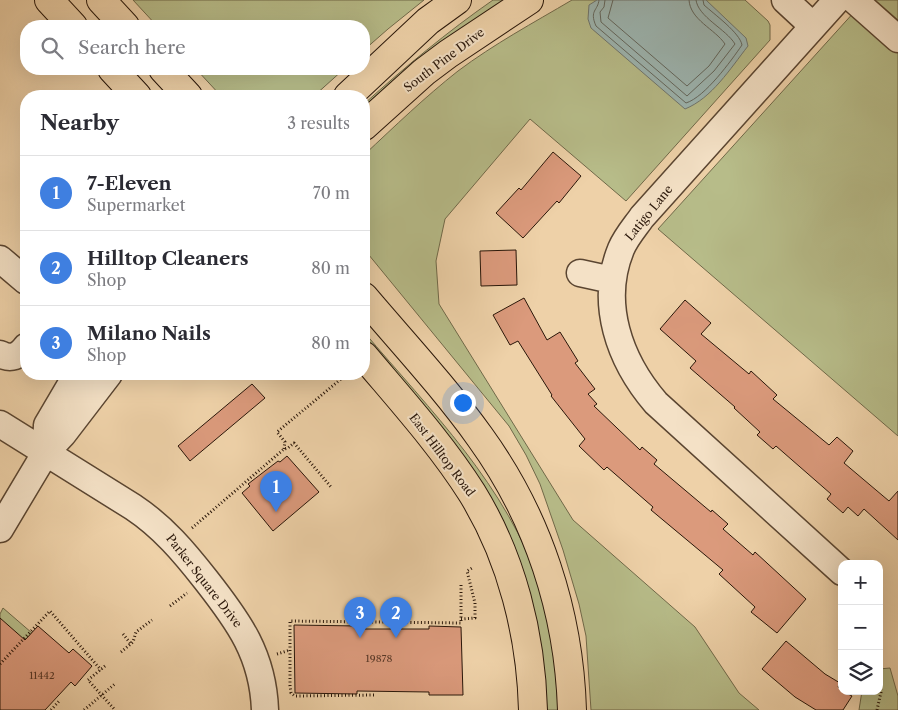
<!DOCTYPE html>
<html lang="en">
<head>
<meta charset="utf-8">
<style>
	:root { --surface:#fff; --page:#f2f2f3; --text:#2b2b33; --muted:#7c7c81; --line:#e1e1e2; --accent:#8f2418 }
	body { margin:0; font-family:"Libre Caslon Text",serif; background:var(--page); color:var(--text) }
	.controls { position:absolute; right:15px; bottom:15px; display:grid; overflow:hidden; border-radius:10px; box-shadow:0 5px 20px #0002 }
	.controls button { width:45px; height:45px; display:grid; place-items:center; padding:0; border:0; border-bottom:1px solid var(--line); background:var(--surface); color:var(--text); font:25px sans-serif }
	.you { position:absolute; left:462px; top:402px; width:18px; height:18px; margin:-12px; border:4px solid #fff; border-radius:50%; background:#1a73e8; box-shadow:0 0 0 8px #1a73e833 }
	.badge { display:grid; place-items:center; width:32px; height:32px; border-radius:50%; background:var(--accent); color:#fff; font-size:16px; font-weight:700 }
	.pin { position:absolute; translate:-50% -41px; filter:drop-shadow(0 1px 2px #0008) }
	.pin::after { content:''; position:absolute; top:26px; width:18px; height:15px; background:inherit; clip-path:polygon(0 0,100% 0,50% 100%) }
	.list { margin:0; padding:0; list-style:none }
	h2 { display:flex; justify-content:space-between; align-items:center; height:65px; margin:0; padding:0 20px; font-size:21px }
	h2 small { font-size:16px; font-weight:400; color:var(--muted) }
	.list li { display:grid; grid-template-columns:32px 1fr auto; gap:15px; align-items:center; box-sizing:border-box; height:75px; padding:0 20px; border-top:1px solid var(--line) }
	.list b { display:block; font-size:19px; white-space:nowrap }
	.list p { margin:0; font-size:16px; white-space:nowrap; color:var(--muted) }
	.list em { font-size:16px; font-style:normal; color:var(--muted) }
	.icon { flex:none; width:28px; height:28px; fill:none; stroke:currentColor; stroke-width:2; stroke-linecap:round; stroke-linejoin:round }
	.map { position:relative; flex:none; width:898px; height:710px; overflow:hidden }
	.search { position:absolute; background:var(--surface); box-shadow:0 5px 20px #0002; left:20px; top:20px; width:350px; height:55px; display:flex; align-items:center; gap:12px; box-sizing:border-box; padding:0 18px; border-radius:20px; color:var(--muted); font-size:19px }
	.panel { position:absolute; background:var(--surface); box-shadow:0 5px 20px #0002; left:20px; top:90px; width:350px; height:290px; border-radius:20px }
	.map>svg:first-child { display:block }
</style>
</head>
<body>
<div class="map">
<svg width="898" height="710" viewBox="0 0 898 710">
	<rect width="100%" height="100%" fill="#eed1a8"/>
	<filter id="stains"><feTurbulence type="fractalNoise" baseFrequency=".004" numOctaves="4"/><feColorMatrix values="0 0 0 0 .2 0 0 0 0 .09 0 0 0 0 .02 0 0 0 .5 -.17"/></filter>
	<radialGradient id="worn" r=".72"><stop offset=".6" stop-color="#630" stop-opacity="0"/><stop offset="1" stop-color="#630" stop-opacity=".3"/></radialGradient>
	<path fill="#b7bc89" stroke="#706949" d="M133,0H424L388,29L364,50V26H157Z
		M493,0H507L443,41L364,110V104C405,67 447,32 493,0Z
		M572,0H745L768,21L770,25V40L626,201L530,119L445,219L436,261L439,304L573,520L695,627L739,693L759,710H591L586,636L579,604L563,550L540,484L526,455L509,426L364,249V155C395,126 425,97 458,71C494,44 533,23 572,0Z
		M865,0H898V436L658,229Z
		M196,69H344L314,96H221Z
		M364,332C430,410 508,487 540,586C552,627 556,668 558,710H546L541,659L432,418L364,337Z
		M3,608L32,633L0,668V614Z
		M890,668L898,696V710H859L862,691H879V669Z"/>
	<path fill="#9cb5b1" stroke="#6e756e" d="M597,0H706L746,38L748,46C730,69 712,98 685,109L591,28L588,19L589,5Z"/>
	<g fill="none" stroke-linecap="round" stroke-linejoin="round">
		<path stroke="#62665d" stroke-width="1" d="M599,0C598,11 589,10 596,26L686,103C705,97 731,61 742,45C740,33 714,14 704,5L703,0
			M605,0L604,7L600,12L601,22L687,96L714,71L735,44C726,29 698,17 696,0
			M613,0L608,18L687,86L709,66L725,44C715,29 690,20 689,0"/>
	</g>
	<path fill="#db9a7c" stroke="#291609" d="M553,152L581,176L559,203L557,201L523,238L496,213L519,188L521,190Z
		M516,250L517,285L481,286L480,251Z
		M524,298L547,340L560,332L578,361L575,363L595,389L588,394L597,404L594,406L640,450L642,447L657,460L654,464L711,512L712,510L728,524L723,529L753,555L755,552L806,599L777,633L751,612L755,607L719,574L723,570L651,510L653,507L607,467L604,470L579,446L585,439L551,396L552,395L518,341L510,345L493,315Z
		M685,300L711,323L701,334L749,374L751,371L777,395L773,399L829,445L837,437L853,451L844,463L889,501L898,491V540L864,509L858,516L848,507L843,513L827,499L831,494L776,446L773,449L757,435L760,432L734,408L735,407L690,368L696,361L660,329Z
		M252,384L265,398L190,461L178,446Z
		M287,456L319,492L273,531L242,493L250,486L248,484L278,461L280,462Z
		M0,618L25,640L38,626L69,653L73,649L92,666L75,686L71,682L45,710H0Z
		M294,625L358,626V629H429V626L461,627L463,695H429V692L357,691V694L295,693Z
		M786,641L825,674L840,683L838,687L842,691L852,696L843,710H816L795,697L762,669Z"/>
	<g fill="none" stroke-linecap="round" stroke-linejoin="round">
		<defs>
			<path id="minor" d="M785,0L813,26
				M837,0L642,217C635,227 626,237 621,249C599,303 619,360 656,403L842,572
				M854,0L898,39
				M0,259L26,281
				M580,273L612,280
				M0,354C11,360 19,356 26,347
				M0,424L133,507C163,527 184,552 206,580C239,622 263,655 265,710
				M46,452L47,425L77,374
				M0,529L46,452L63,434L109,374"/>
			<path id="major" d="M49,0L73,26
				M101,0L125,26
				M112,69L137,96
				M163,69L188,96
				M348,96L428,21L457,0
				M364,126L424,72L448,54L529,0
				M364,297C403,343 445,388 480,437C538,517 569,612 572,710
				M364,356C401,400 441,444 472,493C512,558 531,635 533,710"/>
		</defs>
		<use href="#minor" stroke="#5a4531" stroke-width="29"/>
		<use href="#major" stroke="#291609" stroke-width="30"/>
		<path stroke="#291609" stroke-width="3" stroke-dasharray="1 2.5" stroke-linecap="butt" d="M284,449L285,442L277,432L341,379
			M192,528L284,449L288,448L294,443L331,487
			M170,606L187,593
			M461,619L475,618V603L467,571L472,568
			M123,634L131,644
			M121,652L133,642L136,632L152,620
			M277,654L290,650
			M0,664L50,611L101,670
			M105,666L88,680L115,710
			M374,695L295,696L291,693L290,686V621L461,623V585
			M51,710L60,700
			M84,710L116,683
			M877,710L881,692L880,667"/>
		<use href="#minor" stroke="#f4e1c6" stroke-width="26"/>
		<use href="#major" stroke="#eed1a8" stroke-width="28"/>
	</g>
	<g text-anchor="middle" stroke-width="4" stroke-linejoin="round" paint-order="stroke">
		<g font-size="10" fill="#563726">
			<text x="379" y="662">19878</text>
			<text x="42" y="679">11442</text>
		</g>
		<g font-size="12" fill="#291609" stroke="#f4e1c6">
			<text transform="translate(444 60) rotate(-37)" y="4">South Pine Drive</text>
			<text transform="translate(649 213) rotate(-51)" y="4">Latigo Lane</text>
			<text transform="translate(442 455) rotate(53)" y="4">East Hilltop Road</text>
			<text transform="translate(204 581) rotate(52)" y="4">Parker Square Drive</text>
		</g>
	</g>
	<rect width="100%" height="100%" filter="url(#stains)"/>
	<rect width="100%" height="100%" fill="url(#worn)"/>
</svg>
<div class="controls">
<button>+</button>
<button>−</button>
<button><svg class="icon" aria-label="layers" viewBox="0 0 24 24"><path d="M12 4l9 5-9 5-9-5zM3 14l9 5 9-5"/></svg></button>
</div>
<div class="you"></div>
<div class="pin badge" style="left:276px;top:512px;background:#3f7fe0">1</div>
<div class="pin badge" style="left:396px;top:638px;background:#3f7fe0">2</div>
<div class="pin badge" style="left:360px;top:638px;background:#3f7fe0">3</div>
<div class="search"><svg class="icon" aria-label="search" viewBox="0 0 24 24"><circle cx="10" cy="10" r="6"/><path d="M15 15l6 6"/></svg>Search here</div>
<section class="panel">
<h2>Nearby<small>3 results</small></h2>
<ul class="list">
<li><span class="badge" style="background:#3f7fe0">1</span><div><b>7-Eleven</b><p>Supermarket</p></div><em>70 m</em></li>
<li><span class="badge" style="background:#3f7fe0">2</span><div><b>Hilltop Cleaners</b><p>Shop</p></div><em>80 m</em></li>
<li><span class="badge" style="background:#3f7fe0">3</span><div><b>Milano Nails</b><p>Shop</p></div><em>80 m</em></li>
</ul>
</section>
</div>
</body>
</html>
